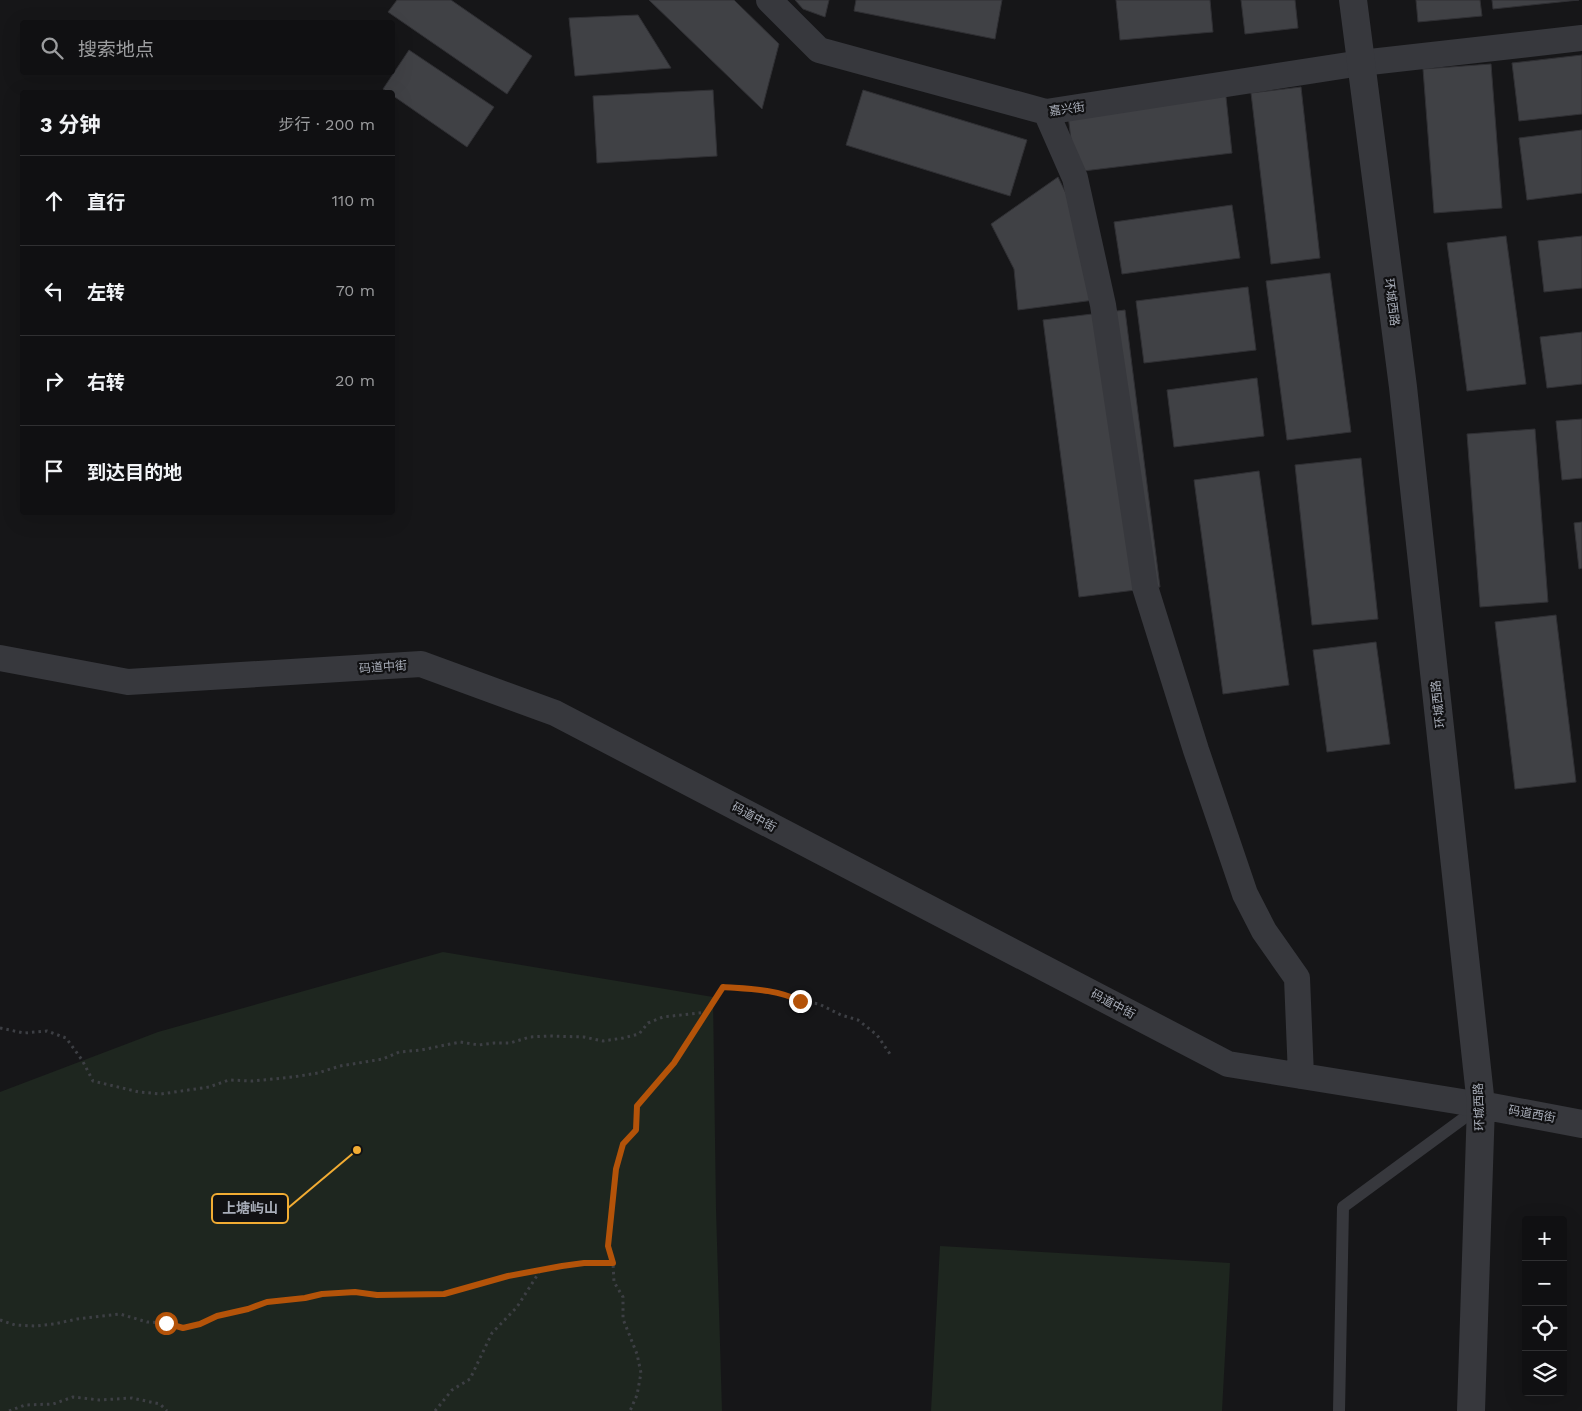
<!DOCTYPE html>
<html lang="zh">
<head>
<meta charset="utf-8">
<style>
	:root { --surface:#101012; --page:#19191b; --text:#f1f3f6; --muted:#9c9d9f; --line:#303032 }
	body { margin:0; font-family:"Work Sans","Noto Sans SC",sans-serif; background:var(--page); color:var(--text) }
	.controls { position:absolute; right:15px; bottom:15px; display:grid; overflow:hidden; border-radius:5px; box-shadow:0 5px 20px #0002 }
	.controls button { width:45px; height:45px; display:grid; place-items:center; padding:0; border:0; border-bottom:1px solid var(--line); background:var(--surface); color:var(--text); font:25px sans-serif }
	.stop { position:absolute; width:15px; height:15px; margin:-11px; border:4px solid #b45309; border-radius:50%; background:#fff }
	.stop.end { background:#b45309; border-color:#fff; box-shadow:0 1px 5px #0008 }
	.list { margin:0; padding:0; list-style:none }
	h2 { display:flex; justify-content:space-between; align-items:center; height:65px; margin:0; padding:0 20px; font-size:21px }
	h2 small { font-size:16px; font-weight:400; color:var(--muted) }
	.list li { display:grid; grid-template-columns:32px 1fr auto; gap:15px; align-items:center; box-sizing:border-box; height:90px; padding:0 20px; border-top:1px solid var(--line) }
	.list b { display:block; font-size:19px; white-space:nowrap }
	.list em { font-size:16px; font-style:normal; color:var(--muted) }
	.icon { flex:none; width:28px; height:28px; fill:none; stroke:currentColor; stroke-width:2; stroke-linecap:round; stroke-linejoin:round }
	.map { position:relative; flex:none; width:1582px; height:1411px; overflow:hidden }
	.search { position:absolute; background:var(--surface); box-shadow:0 5px 20px #0002; left:20px; top:20px; width:375px; height:55px; display:flex; align-items:center; gap:12px; box-sizing:border-box; padding:0 18px; border-radius:5px; color:var(--muted); font-size:19px }
	.panel { position:absolute; background:var(--surface); box-shadow:0 5px 20px #0002; left:20px; top:90px; width:375px; height:425px; border-radius:5px }
	.map>svg:first-child { display:block }
</style>
</head>
<body>
<div class="map">
<svg width="1582" height="1411" viewBox="0 0 1582 1411">
	<rect width="100%" height="100%" fill="#161618"/>
	<path fill="#1e261f" d="M443,952L713,997L716,1209L722,1411H0V1092L158,1032Z
		M940,1246L1230,1263L1222,1411H931Z"/>
	<path fill="#404145" stroke="#303034" d="M397,0H451L532,56L507,94L388,12Z
		M649,0H734L779,44L762,109Z
		M795,0H829L825,17L803,9Z
		M856,0H1002L995,39L854,11Z
		M1116,0H1210L1213,32L1120,40Z
		M1241,0H1295L1298,28L1245,34Z
		M1416,0H1480L1482,16L1418,22Z
		M1492,0H1579L1493,9Z
		M638,15L671,68L575,76L569,18Z
		M409,50L494,107L467,147L392,95V92H388L383,89Z
		M1582,55V114L1519,121L1512,63Z
		M1491,64L1502,208L1434,213L1423,69Z
		M1301,87L1320,258L1271,264L1251,93Z
		M1225,88L1232,153L1075,172L1067,107Z
		M713,90L717,156L597,163L593,96Z
		M863,90L1027,140L1010,196L846,145Z
		M1582,130V193L1527,200L1519,138Z
		M1058,177L1094,251L1102,299L1018,310L1014,269L991,224Z
		M1232,205L1240,258L1122,274L1114,222Z
		M1506,236L1526,384L1467,391L1447,243Z
		M1582,236V288L1544,292L1538,241Z
		M1330,273L1351,432L1287,440L1266,281Z
		M1248,287L1256,350L1144,363L1136,301Z
		M1125,310L1160,587L1079,597L1043,320Z
		M1582,332V384L1547,388L1540,337Z
		M1257,378L1264,436L1174,447L1167,390Z
		M1582,419V478L1562,480L1556,421Z
		M1535,429L1548,602L1480,607L1467,434Z
		M1361,458L1378,619L1312,625L1295,465Z
		M1259,471L1289,685L1223,694L1194,480Z
		M1582,522V568L1579,569L1574,523Z
		M1556,615L1576,782L1515,789L1495,622Z
		M1376,642L1390,744L1327,752L1313,650Z"/>
	<g fill="none" stroke-linecap="round" stroke-linejoin="round">
		<path stroke="#3d3f44" stroke-width="3" stroke-dasharray="2.5 4" stroke-linecap="butt" d="M707,1012L723,987L750,989L791,996L801,1001L819,1004L841,1015L858,1020L877,1035L892,1057
			M0,1028L24,1033L47,1031L66,1038L82,1060L93,1081L139,1092L161,1094L209,1087L229,1080L253,1081L293,1077L318,1073L340,1066L383,1059L399,1052L421,1050L460,1042L479,1045L494,1043H510L530,1037L549,1036L584,1037L603,1041L623,1038L639,1034L648,1023L663,1017L707,1012L674,1063L637,1106L636,1130L623,1144L616,1169L608,1246L613,1263L614,1282L623,1297V1319L637,1354L641,1373L637,1395L630,1411
			M0,1320L15,1325L35,1326L54,1324L77,1319L120,1314L147,1322L166,1323L183,1327L200,1324L217,1316L232,1313L267,1302L305,1298L322,1294L355,1293L377,1295L444,1294L509,1276L562,1266L584,1263H613
			M9,1411L25,1405L53,1404L73,1397L99,1400L132,1398L160,1404L167,1411
			M435,1411L452,1390L470,1379L492,1333L517,1307L540,1271"/>
		<path stroke="#37383d" stroke-width="12" d="M1339,1411L1343,1207L1479,1107"/>
		<path stroke="#37383d" stroke-width="26" d="M769,0L819,50L1046,112L1361,63L1582,38
			M1046,112L1075,178L1103,305L1145,587L1196,750L1245,894L1264,931L1297,978L1301,1076
			M0,658L128,682L421,664L555,713L1228,1064L1481,1105"/>
		<path stroke="#37383d" stroke-width="28" d="M1353,0L1403,387L1481,1105L1471,1411
			M1481,1105L1582,1124"/>
	</g>
	<g fill="none" stroke-linecap="round" stroke-linejoin="round">
		<path stroke="#b45309" stroke-width="6" d="M166,1323L183,1328L200,1324L217,1316L248,1309L267,1302L305,1298L322,1294L355,1292L377,1295L444,1294L508,1276L562,1266L584,1263H613L608,1246L616,1169L623,1144L636,1130L637,1106L674,1063L723,987C749,989 777,989 800,1001"/>
	</g>
	<g text-anchor="middle" stroke-width="4.5" stroke-linejoin="round" paint-order="stroke">
		<g font-size="12" fill="#a8adb8" stroke="#111113">
			<text transform="translate(1067 109) rotate(-8)" y="4">嘉兴街</text>
			<text transform="translate(1392 302) rotate(83)" y="4">环城西路</text>
			<text transform="translate(383 667) rotate(-4)" y="4">码道中街</text>
			<text transform="translate(1438 704) rotate(-96)" y="4">环城西路</text>
			<text transform="translate(754 817) rotate(28)" y="4">码道中街</text>
			<text transform="translate(1113 1004) rotate(28)" y="4">码道中街</text>
			<text transform="translate(1479 1107) rotate(-92)" y="4">环城西路</text>
			<text transform="translate(1532 1114) rotate(10)" y="4">码道西街</text>
		</g>
	</g>
	<path fill="none" stroke="#f2ac33" stroke-width="2" d="M357 1150L288 1208"/>
	<circle fill="#f2ac33" stroke="#111113" stroke-width="2" cx="357" cy="1150" r="5"/>
	<rect fill="#111113" stroke="#f2ac33" stroke-width="2" x="212" y="1194" width="76" height="29" rx="5"/>
	<g font-size="14" text-anchor="middle" font-weight="bold" fill="#a8adb8">
		<text x="250" y="1213">上塘屿山</text>
	</g>
</svg>
<div class="controls">
<button>+</button>
<button>−</button>
<button><svg class="icon" aria-label="locate" viewBox="0 0 24 24"><circle cx="12" cy="12" r="6"/><path d="M12 2v4M12 18v4M2 12h4M18 12h4"/></svg></button>
<button><svg class="icon" aria-label="layers" viewBox="0 0 24 24"><path d="M12 4l9 5-9 5-9-5zM3 14l9 5 9-5"/></svg></button>
</div>
<div class="stop" style="left:166px;top:1323px"></div>
<div class="stop end" style="left:800px;top:1001px"></div>
<div class="search"><svg class="icon" aria-label="search" viewBox="0 0 24 24"><circle cx="10" cy="10" r="6"/><path d="M15 15l6 6"/></svg>搜索地点</div>
<section class="panel">
<h2>3 分钟<small>步行 · 200 m</small></h2>
<ul class="list">
<li><svg class="icon" aria-label="ahead" viewBox="0 0 24 24"><path d="M12 20V5M6 11l6-6 6 6"/></svg><div><b>直行</b></div><em>110 m</em></li>
<li><svg class="icon" aria-label="left" viewBox="0 0 24 24"><path d="M17 20v-9H6M10 6l-5 5 5 5"/></svg><div><b>左转</b></div><em>70 m</em></li>
<li><svg class="icon" aria-label="right" viewBox="0 0 24 24"><path d="M7 20v-9h11M14 6l5 5-5 5"/></svg><div><b>右转</b></div><em>20 m</em></li>
<li><svg class="icon" aria-label="arrive" viewBox="0 0 24 24"><path d="M6 21V4h12l-3 4 3 4H6"/></svg><div><b>到达目的地</b></div></li>
</ul>
</section>
</div>
</body>
</html>
